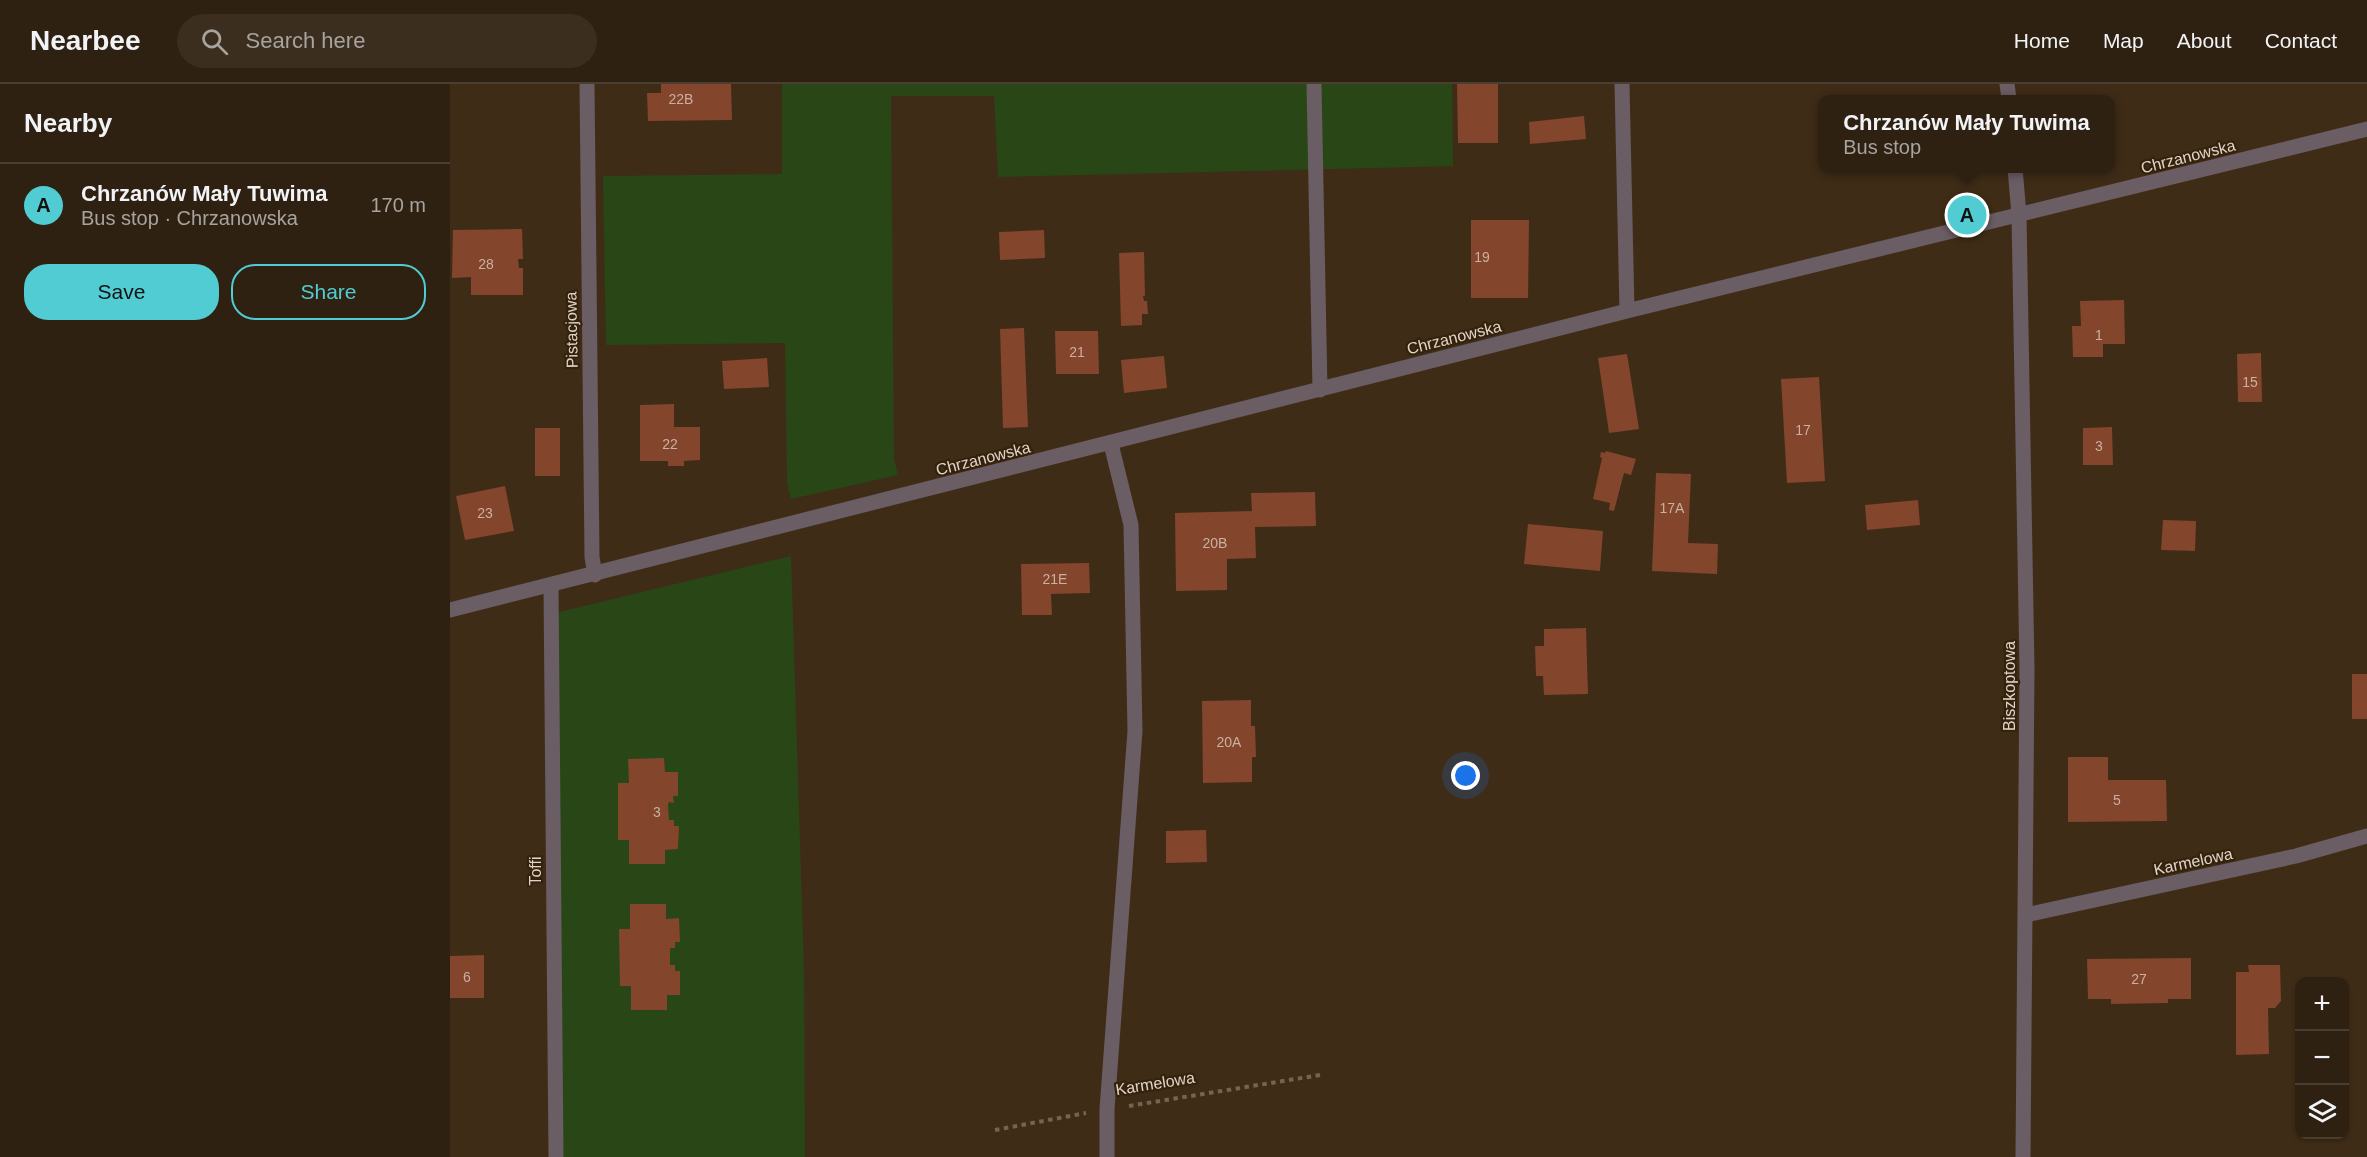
<!DOCTYPE html>
<html lang="en">
<head>
<meta charset="utf-8">
<style>
	:root { --surface:#2f2111; --page:#3b2e1f; --text:#f1f3f6; --muted:#a7a39f; --line:#4a3e31; --accent:#51ccd2 }
	body { margin:0; font-family:Arial,sans-serif; background:var(--page); color:var(--text) }
	.controls { position:absolute; right:18px; bottom:18px; display:grid; overflow:hidden; border-radius:12px; box-shadow:0 2px 4px #0004 }
	.controls button { width:54px; height:54px; display:grid; place-items:center; padding:0; border:0; border-bottom:2px solid var(--line); background:var(--surface); color:var(--text); font:30px sans-serif }
	.you { position:absolute; left:1016px; top:692px; width:21px; height:21px; margin:-15px; border:4px solid #fff; border-radius:50%; background:#1a73e8; box-shadow:0 0 0 9px #1a73e833 }
	.badge { display:grid; place-items:center; width:39px; height:39px; border-radius:50%; background:var(--accent); color:#111; font-size:20px; font-weight:700 }
	.pin { position:absolute; translate:-50% -50%; border:3px solid #fff; box-shadow:0 2px 6px #0006 }
	.popup { position:absolute; left:1368px; top:11px; width:297px; height:78px; box-sizing:border-box; display:grid; place-content:center; border-radius:12px; background:var(--surface); filter:drop-shadow(0 2px 4px #0005); font-size:20px; white-space:nowrap; color:var(--muted) }
	.popup b { font-size:22px; color:var(--text) }
	.popup::after { content:''; position:absolute; left:50%; top:100%; margin-left:-12px; border:12px solid transparent; border-top-color:var(--surface) }
	.list { margin:0; padding:0; list-style:none }
	h2 { display:flex; justify-content:space-between; align-items:center; height:78px; margin:0; padding:0 24px; font-size:26px }
	h2 small { font-size:20px; font-weight:400; color:var(--muted) }
	.list li { display:grid; grid-template-columns:39px 1fr auto; gap:18px; align-items:center; box-sizing:border-box; height:84px; padding:0 24px; border-top:2px solid var(--line) }
	.list b { display:block; font-size:22px; white-space:nowrap }
	.list p { margin:0; font-size:20px; white-space:nowrap; color:var(--muted) }
	.list em { font-size:20px; font-style:normal; color:var(--muted) }
	.actions { display:flex; gap:12px; padding:18px 24px }
	.actions a { flex:1; padding:14px 0; border:2px solid var(--accent); border-radius:24px; text-align:center; font-size:21px; color:var(--accent) }
	.actions .main { background:var(--accent); color:#111 }
	.icon { flex:none; width:33px; height:33px; fill:none; stroke:currentColor; stroke-width:2; stroke-linecap:round; stroke-linejoin:round }
	.map { position:relative; flex:none; width:1917px; height:1073px; overflow:hidden }
	header { display:flex; align-items:center; gap:36px; box-sizing:border-box; height:84px; padding:0 30px; background:var(--surface); border-bottom:2px solid var(--line) }
	header strong { font-size:28px }
	nav { display:flex; gap:33px; margin-inline-start:auto; font-size:21px }
	.search { width:420px; height:54px; background:var(--page); display:flex; align-items:center; gap:15px; box-sizing:border-box; padding:0 21px; border-radius:33px; color:var(--muted); font-size:22px }
	main { display:flex }
	aside { flex:1; background:var(--surface) }
	.map>svg:first-child { display:block }
</style>
</head>
<body>
<header>
<strong>Nearbee</strong>
<div class="search"><svg class="icon" aria-label="search" viewBox="0 0 24 24"><circle cx="10" cy="10" r="6"/><path d="M15 15l6 6"/></svg>Search here</div>
<nav><a>Home</a><a>Map</a><a>About</a><a>Contact</a></nav>
</header>
<main>
<aside>
<h2>Nearby<small></small></h2>
<ul class="list">
<li><span class="badge">A</span><div><b>Chrzanów Mały Tuwima</b><p>Bus stop · Chrzanowska</p></div><em>170 m</em></li>
</ul>
<div class="actions"><a class="main">Save</a><a>Share</a></div>
</aside>
<div class="map">
<svg width="1917" height="1073" viewBox="0 0 1917 1073">
	<rect width="100%" height="100%" fill="#3f2c17"/>
	<path fill="#294616" d="M332,0H1002L1003,82L548,93L544,12H441L444,375L448,391L341,415L337,399L335,259L156,261L153,92L332,90Z
		M341,472L354,888L355,1073H110L101,530Z"/>
	<path fill="#83452c" d="M211,0H281L282,36L198,37L197,9H211Z
		M1007,0H1048V59H1008Z
		M1134,32L1136,55L1080,60L1079,38Z
		M1021,136H1079L1078,214H1021Z
		M72,145L73,175H68L69,184H73V211H21V193L2,194L3,146Z
		M594,146L595,174L550,176L549,148Z
		M694,168L695,212H693L694,217H697L698,230H692V241L671,242L669,169Z
		M1674,216L1675,260H1653V273H1623L1622,242H1631L1630,217Z
		M574,244L578,343L553,344L550,245Z
		M605,247H648L649,290H606Z
		M1811,269L1812,318H1788L1787,270Z
		M1177,270L1189,345L1159,349L1148,274Z
		M714,272L717,304L674,309L671,276Z
		M317,274L319,303L274,305L272,277Z
		M1369,293L1375,397L1337,399L1331,295Z
		M224,320V343H250V376L234,377V382H218V377H190V321Z
		M1662,343L1663,381H1633V344Z
		M85,344H110V392H85Z
		M1156,367L1186,375L1181,391L1174,389L1164,427L1159,426L1160,419L1143,415L1152,374L1150,373L1151,368L1155,369Z
		M1206,389L1241,390L1238,459L1268,460L1267,490L1202,487Z
		M55,402L64,447L15,456L6,412Z
		M865,408L866,442L805,443L806,474L777,475V506L726,507L725,429L802,427L801,409Z
		M1468,416L1470,441L1417,446L1415,421Z
		M1713,436L1746,437L1745,467L1711,466Z
		M1078,440L1153,447L1150,487L1074,480Z
		M639,479L640,509L601,510L602,531H572L571,480Z
		M1136,544L1138,610L1094,611L1093,592H1086L1085,562H1094V545Z
		M1902,590H1917V635H1902Z
		M801,616V642H805L806,673H802V698L753,699L752,617Z
		M1618,673H1658V696H1716L1717,737L1618,738Z
		M214,674L215,688H228V712H223L224,719L219,718L218,721L219,736H224V742H229L228,765L215,766V780H179V756H168V699H179L178,675Z
		M756,746L757,778L716,779V747Z
		M180,820H216V835L229,834L230,858H225V864H220V881H225V887H230V911H217V926H181V902H170L169,845H180Z
		M34,871V914H0V872Z
		M1741,874V915H1718V919L1661,920V915H1638L1637,875Z
		M1798,881H1830L1831,917L1825,924H1818L1819,970L1786,971V888H1799Z"/>
	<g fill="none" stroke-linecap="round" stroke-linejoin="round">
		<path stroke="#756452" stroke-width="4" stroke-dasharray="4.5 4.5" stroke-linecap="butt" d="M679,1022L870,991
			M545,1046L636,1029"/>
		<path stroke="#6a5d63" stroke-width="15" d="M137,0L142,473L145,491
			M864,0L870,306
			M1172,0L1177,227
			M1557,0L1559,15
			M1565,84L1569,131L1577,585L1573,1073
			M101,502L106,1073
			M0,526L1177,227L1917,45
			M1576,831L1846,772L1917,752
			M657,1073V1025L685,647L681,441L661,360"/>
	</g>
	<g text-anchor="middle" stroke-width="4.5" stroke-linejoin="round" paint-order="stroke">
		<g font-size="14" fill="#c9b0a0">
			<text x="231" y="20">22B</text>
			<text x="1032" y="178">19</text>
			<text x="36" y="185">28</text>
			<text x="1649" y="256">1</text>
			<text x="627" y="273">21</text>
			<text x="1800" y="303">15</text>
			<text x="1353" y="351">17</text>
			<text x="220" y="365">22</text>
			<text x="1649" y="367">3</text>
			<text x="1222" y="429">17A</text>
			<text x="35" y="434">23</text>
			<text x="765" y="464">20B</text>
			<text x="605" y="500">21E</text>
			<text x="779" y="663">20A</text>
			<text x="1667" y="721">5</text>
			<text x="207" y="733">3</text>
			<text x="17" y="898">6</text>
			<text x="1689" y="900">27</text>
		</g>
		<g font-size="16" fill="#e0d3c7" stroke="#34220d">
			<text transform="translate(1738 72) rotate(-14)" y="6">Chrzanowska</text>
			<text transform="translate(121 246) rotate(-91)" y="6">Pistacjowa</text>
			<text transform="translate(1004 253) rotate(-14)" y="6">Chrzanowska</text>
			<text transform="translate(533 374) rotate(-14)" y="6">Chrzanowska</text>
			<text transform="translate(1559 602) rotate(-90)" y="6">Biszkoptowa</text>
			<text transform="translate(1743 777) rotate(-12)" y="6">Karmelowa</text>
			<text transform="translate(85 787) rotate(-90)" y="6">Toffi</text>
			<text transform="translate(705 999) rotate(-9)" y="6">Karmelowa</text>
		</g>
	</g>
</svg>
<div class="controls">
<button>+</button>
<button>−</button>
<button><svg class="icon" aria-label="layers" viewBox="0 0 24 24"><path d="M12 4l9 5-9 5-9-5zM3 14l9 5 9-5"/></svg></button>
</div>
<div class="you"></div>
<div class="pin badge" style="left:1517px;top:131px">A</div>
<div class="popup"><b>Chrzanów Mały Tuwima</b>Bus stop</div>
</div>
</main>
</body>
</html>
